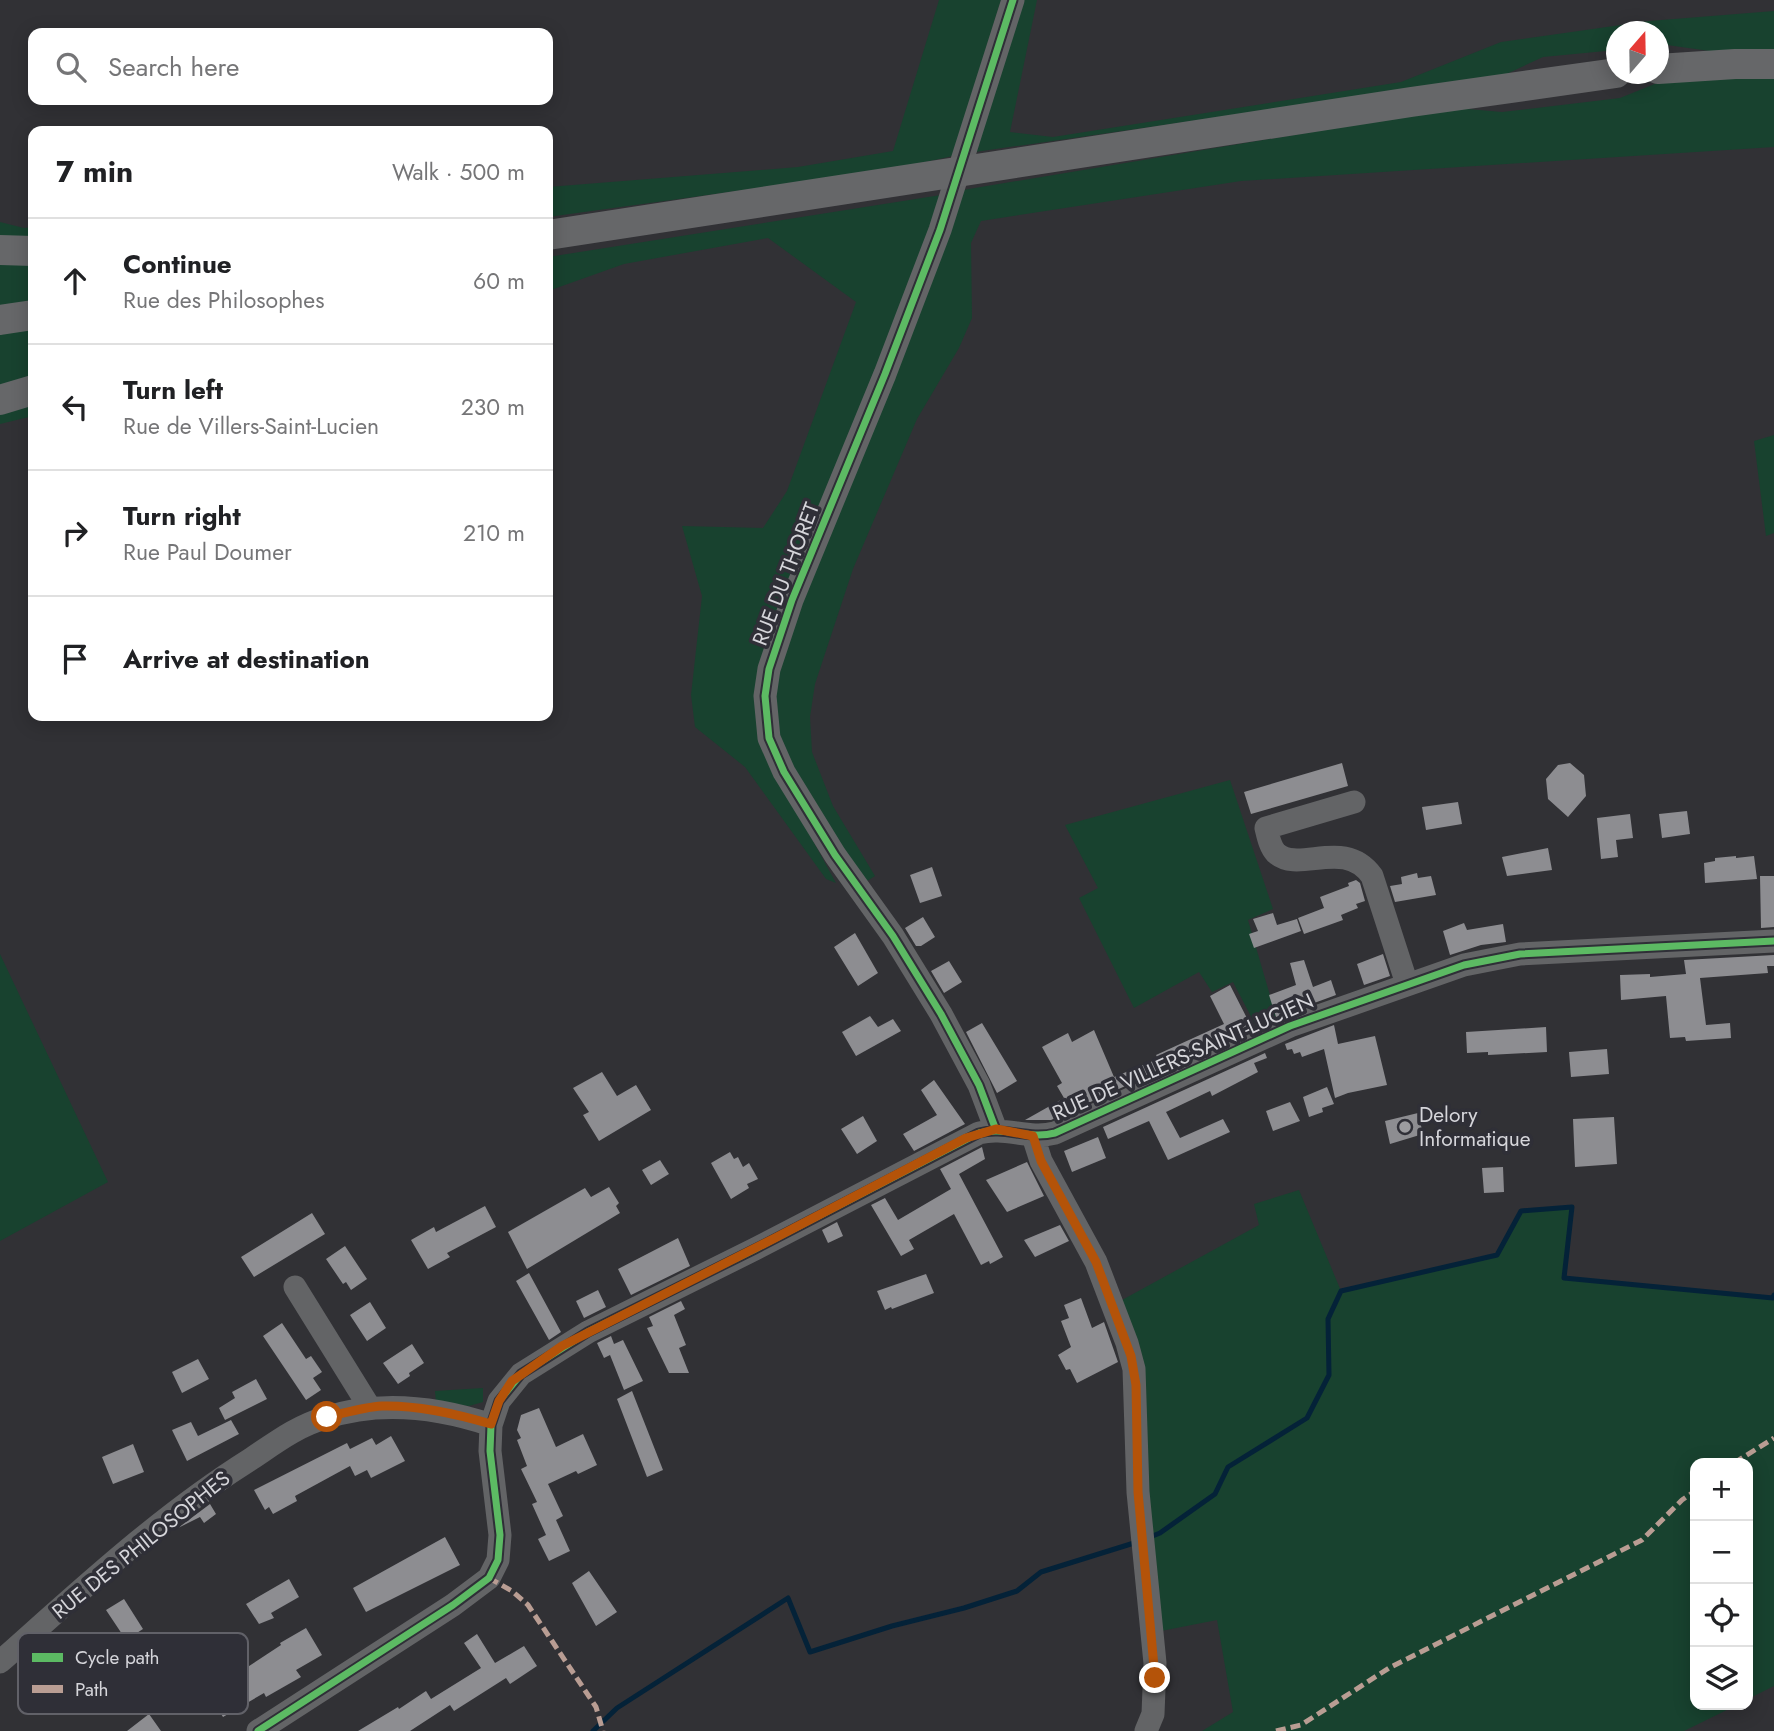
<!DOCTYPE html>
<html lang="en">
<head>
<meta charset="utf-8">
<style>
	:root { --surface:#fff; --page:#f6f6f6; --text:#202124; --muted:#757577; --line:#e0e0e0 }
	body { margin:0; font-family:Jost,sans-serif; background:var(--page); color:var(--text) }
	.controls { position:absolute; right:21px; bottom:21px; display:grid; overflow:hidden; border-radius:14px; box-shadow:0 4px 18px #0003 }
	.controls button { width:63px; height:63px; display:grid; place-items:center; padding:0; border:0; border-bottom:2px solid var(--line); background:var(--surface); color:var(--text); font:35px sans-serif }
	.compass { position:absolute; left:1606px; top:21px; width:63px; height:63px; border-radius:50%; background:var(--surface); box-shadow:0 4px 18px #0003; rotate:20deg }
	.stop { position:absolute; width:21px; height:21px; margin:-16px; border:5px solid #b45309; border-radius:50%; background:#fff }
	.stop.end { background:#b45309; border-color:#fff; box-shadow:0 2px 7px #0008 }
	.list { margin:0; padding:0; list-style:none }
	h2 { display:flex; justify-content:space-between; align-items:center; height:91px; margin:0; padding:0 28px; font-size:30px }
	h2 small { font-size:23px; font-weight:400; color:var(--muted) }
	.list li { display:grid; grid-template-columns:46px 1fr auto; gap:21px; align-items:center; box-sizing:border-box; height:126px; padding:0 28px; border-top:2px solid var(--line) }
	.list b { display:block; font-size:26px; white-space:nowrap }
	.list p { margin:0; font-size:23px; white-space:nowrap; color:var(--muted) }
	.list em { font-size:23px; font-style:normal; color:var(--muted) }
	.icon { flex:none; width:38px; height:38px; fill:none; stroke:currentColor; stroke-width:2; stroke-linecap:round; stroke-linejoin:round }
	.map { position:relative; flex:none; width:1774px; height:1731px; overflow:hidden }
	.search { position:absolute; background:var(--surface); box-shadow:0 4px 18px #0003; left:28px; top:28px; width:525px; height:77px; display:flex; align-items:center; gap:18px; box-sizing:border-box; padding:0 24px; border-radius:14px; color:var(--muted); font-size:26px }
	.panel { position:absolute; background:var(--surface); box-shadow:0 4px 18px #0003; left:28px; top:126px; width:525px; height:595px; border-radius:14px }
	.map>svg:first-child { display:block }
</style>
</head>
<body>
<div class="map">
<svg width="1774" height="1731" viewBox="0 0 1774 1731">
	<rect width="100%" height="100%" fill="#313135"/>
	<path fill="#18422f" d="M939,0H1001L953,156L888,170L548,217V187L798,167L893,151Z
		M1017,0H1037L1010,132L1053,137L1401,82L1501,42L1649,21L1774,11V50L1724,53L1667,45L1659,46L1658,32H1616V50L1543,57L1500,77L975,152Z
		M1774,75V147L1241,181L981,221L971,243L972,318L959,348L917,419L853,569L815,684L810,717L812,752L833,806L875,876L861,885L795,776L772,716L777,676L820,551L963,190L1456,108L1502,112L1620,98L1667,79Z
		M941,195L919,264L800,563L761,745L836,883L826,879L745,767L695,727L691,695L702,596L682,526L763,528L787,491L856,302L768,238L624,264L548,291V257Z
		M0,222L24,228L33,227V244L0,243Z
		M0,257H33V302L0,307Z
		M33,328V381L0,390V333Z
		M33,395V416L0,424V405Z
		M1774,435V533L1766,536L1754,441Z
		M1230,780L1273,909L1248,920L1276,1016L1256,1026L1233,982L1212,992L1199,972L1134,1008L1079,898L1098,888L1065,825Z
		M0,954L108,1182L0,1241Z
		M1299,1190L1341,1291L1497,1255L1521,1211L1572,1207L1564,1278L1772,1298L1774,1295V1686L1748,1699V1463H1695V1705H1737L1684,1731H1202L1233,1712L1217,1620L1156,1632L1122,1300L1259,1225L1254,1204Z
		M483,1388V1402L469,1406L436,1402L435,1391Z"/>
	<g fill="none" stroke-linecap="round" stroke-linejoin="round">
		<path stroke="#042238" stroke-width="5" d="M1150,1537L1160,1533L1215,1494L1228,1467L1307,1418L1329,1375L1328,1319L1341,1291L1497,1255L1521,1211L1572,1207L1564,1278L1773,1298L1774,1295
			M593,1731L617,1708L788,1598L810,1652L892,1626L964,1608L1017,1591L1041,1572L1134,1543"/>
	</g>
	<path fill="#8d8d91" d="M1342,763L1348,786L1251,814L1244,792Z
		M1570,763L1584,775L1586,796L1568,817L1548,799L1546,779L1558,765Z
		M1458,802L1462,824L1426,830L1422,807Z
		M1687,811L1690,834L1662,838L1659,814Z
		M1630,814L1633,838L1616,840L1618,857L1601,859L1597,818Z
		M1548,848L1552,870L1507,876L1502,857Z
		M1736,856V858L1754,856L1757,879L1705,883L1704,863L1715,861V858Z
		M932,867L942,896L920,903L910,875Z
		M1417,873L1418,878L1431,876L1436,895L1395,902L1390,886L1402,884L1401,877Z
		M1760,876H1774V927L1761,928Z
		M1356,880L1360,883L1365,901L1356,904L1358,908L1341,915L1343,920L1304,934L1298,918L1324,908L1320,897L1349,886L1348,883Z
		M1273,913L1277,925L1297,919L1301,931L1254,948L1249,934L1258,931L1253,919Z
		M923,917L935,937L921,946H916L905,928Z
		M1464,923L1467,930L1503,924L1506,942L1481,945L1450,955L1443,931Z
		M855,933L878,973L858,986L834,947Z
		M1383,954L1390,976L1364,985L1357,964Z
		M1774,955V966H1767L1768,973L1700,978L1706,1025L1730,1023L1731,1038L1686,1041L1685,1037L1670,1038L1666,996L1621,1000L1620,975L1650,974V977L1686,974L1684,960Z
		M1304,960L1313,987L1331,980L1336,995L1276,1017L1269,995L1296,985L1290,963Z
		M949,961L962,982L944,993L931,971Z
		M1230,985L1252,1028L1051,1120H1025L1064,1098L1057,1086L1062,1083L1042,1047L1068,1033L1072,1042L1094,1030L1114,1077L1158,1059L1156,1055L1224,1024L1210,996Z
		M870,1016L878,1027L893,1019L901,1031L856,1056L842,1032Z
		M982,1023L1017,1081L997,1093L966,1032Z
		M1334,1025L1338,1044L1375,1036L1387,1085L1348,1093L1335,1098L1324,1049L1302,1057L1300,1052L1294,1054L1292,1049L1287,1050L1285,1044Z
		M1546,1027L1547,1052L1488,1055V1052L1467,1053L1466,1032Z
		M1607,1049L1609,1074L1571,1077L1569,1052Z
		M1265,1053L1267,1058L1254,1063L1258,1072L1212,1096L1210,1091L1166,1112L1180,1138L1223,1119L1230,1132L1168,1160L1149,1121L1108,1139L1103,1127Z
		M602,1072L617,1096L636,1085L651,1110L599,1141L583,1115L589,1112L573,1088Z
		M934,1080L965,1124L914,1151L903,1134L937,1115L921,1090Z
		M1327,1087L1334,1104L1322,1108L1323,1112L1309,1117L1303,1097Z
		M1290,1102L1300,1121L1273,1131L1266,1111Z
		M1418,1113L1423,1134L1390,1144L1385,1121Z
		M863,1116L877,1141L857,1154L841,1129Z
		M1614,1117L1617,1164L1575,1167L1573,1119Z
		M1098,1137L1106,1158L1072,1172L1064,1151Z
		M982,1147L985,1159L959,1174L1003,1257L990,1264L989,1261L981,1265L954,1214L909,1240L914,1249L901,1256L871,1205L885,1198L898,1220L951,1189L940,1169Z
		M730,1152L734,1159L738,1157L743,1167L749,1163L758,1179L747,1184L749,1188L731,1199L711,1163Z
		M660,1160L669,1174L651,1185L642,1170Z
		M1027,1162L1044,1196L1007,1212L986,1180Z
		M1503,1167L1504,1192L1484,1193L1482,1168Z
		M609,1187L619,1203L616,1206L620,1213L527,1269L508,1232L585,1188L591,1197Z
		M485,1206L496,1227L447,1253L450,1257L428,1269L411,1240L434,1227L436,1232Z
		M312,1213L325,1234L254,1277L241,1257Z
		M837,1222L843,1236L828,1243L822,1230Z
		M1060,1225L1069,1241L1035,1257L1024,1240Z
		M678,1238L690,1266L631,1295L618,1269Z
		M345,1246L367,1279L351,1290L346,1282L343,1284L326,1259Z
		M529,1273L561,1332L549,1340L516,1281Z
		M926,1274L934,1293L892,1309L891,1307L885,1310L877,1291Z
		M598,1290L606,1307L584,1318L576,1301Z
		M1081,1298L1092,1328L1104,1322L1118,1362L1077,1383L1070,1369L1066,1370L1058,1355L1071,1347L1061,1321L1069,1318L1064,1305Z
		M681,1301L685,1309L674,1315L686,1345L679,1348L689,1373H669L647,1328L653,1326L649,1317Z
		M370,1302L386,1328L367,1341L350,1315Z
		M282,1323L306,1359L311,1356L322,1372L313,1378L321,1390L306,1400L263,1336Z
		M611,1336L614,1344L623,1340L643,1381L624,1390L610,1355L604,1358L597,1343Z
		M412,1344L424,1363L409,1373L410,1376L398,1384L383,1363Z
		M198,1359L209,1379L182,1393L172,1372Z
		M256,1379L267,1399L225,1420L219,1408L235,1398L232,1392Z
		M632,1391L663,1470L647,1477L617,1399Z
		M539,1408L556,1447L583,1434L597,1465L578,1474L576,1471L548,1484L563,1516L556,1520L570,1551L549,1561L538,1539L546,1535L532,1504L537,1502L521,1469L527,1466L517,1440L521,1438L517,1430L521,1415Z
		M231,1420L239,1434L187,1461L172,1430L191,1422L198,1436Z
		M391,1436L405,1461L371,1478L367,1470L355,1476L350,1466L295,1496L297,1501L273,1514L269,1507L265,1510L254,1490L347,1443L350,1449L372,1438L376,1445Z
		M133,1444L144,1472L113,1484L102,1457Z
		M210,1504L216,1514L204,1523L200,1517L178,1528Z
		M445,1537L460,1565L366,1612L353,1588Z
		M589,1571L617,1612L596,1626L572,1583Z
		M289,1579L299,1597L271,1613L274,1618L259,1624L246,1604Z
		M124,1599L143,1629L126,1640L106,1610Z
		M306,1628L322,1655L296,1670L301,1677L266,1697L264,1693L223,1717L208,1693L281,1645L280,1643Z
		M477,1634L495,1663L524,1646L537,1666L510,1684L506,1678L454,1711L450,1705L410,1731H358L398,1707L399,1709L426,1691L431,1699L481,1668L464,1643Z
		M149,1714L161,1731H127Z"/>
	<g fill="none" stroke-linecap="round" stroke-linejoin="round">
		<path stroke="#636466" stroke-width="23" d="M1354,802L1266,828C1268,836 1270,847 1276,853C1299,874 1344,837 1372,876L1407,984
			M996,1130L979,1085L941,1014L893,936L835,855L784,772L769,738L765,696L769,669L792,600L885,374L940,230L1013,0
			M1033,1136L1041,1161L1096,1262L1127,1343L1134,1369L1138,1492L1155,1663L1153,1714L1146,1731
			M295,1287L370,1408
			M0,1662C80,1591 160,1516 251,1459C275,1443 297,1426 325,1418C380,1400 437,1407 491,1425
			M258,1731L453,1605L489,1578L498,1560L500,1535L490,1451L491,1425L499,1401L521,1374L588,1332L755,1249L979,1133C1005,1126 1028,1140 1055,1133L1290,1026L1464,965L1520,954L1774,941"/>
		<path stroke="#666769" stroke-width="30" d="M1658,69L1735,64H1774
			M548,235L1411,102L1616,73
			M0,250L33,251
			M0,320L33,315
			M0,400L33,390"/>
		<path stroke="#b99d93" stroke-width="5" stroke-dasharray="10 5" stroke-linecap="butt" d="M1734,1463L1774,1438
			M489,1578L512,1591L528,1605L596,1707L603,1731
			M1276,1731L1301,1725L1389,1668L1642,1540L1682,1500L1695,1491"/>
		<defs>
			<path id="cycleway" d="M996,1130L979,1085L941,1014L893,936L835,855L784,772L769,738L765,696L769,669L792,600L885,374L940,230L1013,0
				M258,1731L453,1605L489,1578L498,1560L500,1535L490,1451L491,1425L499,1401L521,1374L588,1332L755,1249L979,1133C1005,1126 1028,1140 1055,1133L1290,1026L1464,965L1520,954L1774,941"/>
		</defs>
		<use href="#cycleway" stroke="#2f2f37" stroke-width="11"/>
		<use href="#cycleway" stroke="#5cba63" stroke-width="7"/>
	</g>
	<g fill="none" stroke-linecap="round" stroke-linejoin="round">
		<path stroke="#b45309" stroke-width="9" d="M327,1417C345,1413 364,1407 382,1406C418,1405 457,1414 491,1424L499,1401L512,1381L562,1346L775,1238L966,1138L996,1129L1033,1136L1041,1161L1096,1262L1131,1356L1136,1385L1138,1492L1155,1678"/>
	</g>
	<circle fill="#9c9ca0" stroke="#2f2f37" stroke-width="2.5" cx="1405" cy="1127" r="7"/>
	<g text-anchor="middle" stroke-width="7" stroke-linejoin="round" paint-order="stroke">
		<g font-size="21" fill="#d5d5da" stroke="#2f2f37">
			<text transform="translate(786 574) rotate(-69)" y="7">RUE DU THORET</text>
			<text transform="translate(1183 1057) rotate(-24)" y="7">RUE DE VILLERS-SAINT-LUCIEN</text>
			<text transform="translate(141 1545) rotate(-39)" y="7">RUE DES PHILOSOPHES</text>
		</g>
		<g font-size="21" fill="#d5d5da" stroke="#2f2f37" text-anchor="start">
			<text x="1419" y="1122">Delory<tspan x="1419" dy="24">Informatique</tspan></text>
		</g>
	</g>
	<rect x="18" y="1633" width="230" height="81" rx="10" fill="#2f2f37" stroke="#616168" stroke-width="2"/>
	<rect x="32" y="1653" width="31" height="9" fill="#5cba63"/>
	<rect x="32" y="1685" width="31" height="8" fill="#b99d93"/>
	<g font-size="19" fill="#d5d5da">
		<text x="75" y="1664">Cycle path</text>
		<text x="75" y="1696">Path</text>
	</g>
</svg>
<div class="controls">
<button>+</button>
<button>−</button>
<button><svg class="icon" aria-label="locate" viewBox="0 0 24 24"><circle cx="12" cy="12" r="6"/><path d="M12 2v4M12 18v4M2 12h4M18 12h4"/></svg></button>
<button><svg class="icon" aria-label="layers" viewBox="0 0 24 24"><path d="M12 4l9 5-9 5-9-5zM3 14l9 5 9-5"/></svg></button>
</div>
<svg class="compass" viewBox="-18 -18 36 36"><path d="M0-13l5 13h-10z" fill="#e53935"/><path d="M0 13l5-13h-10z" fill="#757577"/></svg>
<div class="stop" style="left:327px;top:1417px"></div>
<div class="stop end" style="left:1155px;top:1678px"></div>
<div class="search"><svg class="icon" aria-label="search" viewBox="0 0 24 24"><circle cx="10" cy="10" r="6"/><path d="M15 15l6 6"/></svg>Search here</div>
<section class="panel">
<h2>7 min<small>Walk · 500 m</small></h2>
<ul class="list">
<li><svg class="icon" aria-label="ahead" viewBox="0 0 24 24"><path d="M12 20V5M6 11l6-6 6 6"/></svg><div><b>Continue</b><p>Rue des Philosophes</p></div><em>60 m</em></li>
<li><svg class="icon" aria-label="left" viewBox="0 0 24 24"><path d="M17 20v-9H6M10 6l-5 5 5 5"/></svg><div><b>Turn left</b><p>Rue de Villers-Saint-Lucien</p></div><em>230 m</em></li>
<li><svg class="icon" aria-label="right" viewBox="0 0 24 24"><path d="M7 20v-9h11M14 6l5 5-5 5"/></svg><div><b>Turn right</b><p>Rue Paul Doumer</p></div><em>210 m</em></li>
<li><svg class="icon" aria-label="arrive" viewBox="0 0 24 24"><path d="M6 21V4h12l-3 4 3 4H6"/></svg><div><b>Arrive at destination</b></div></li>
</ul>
</section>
</div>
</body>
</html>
